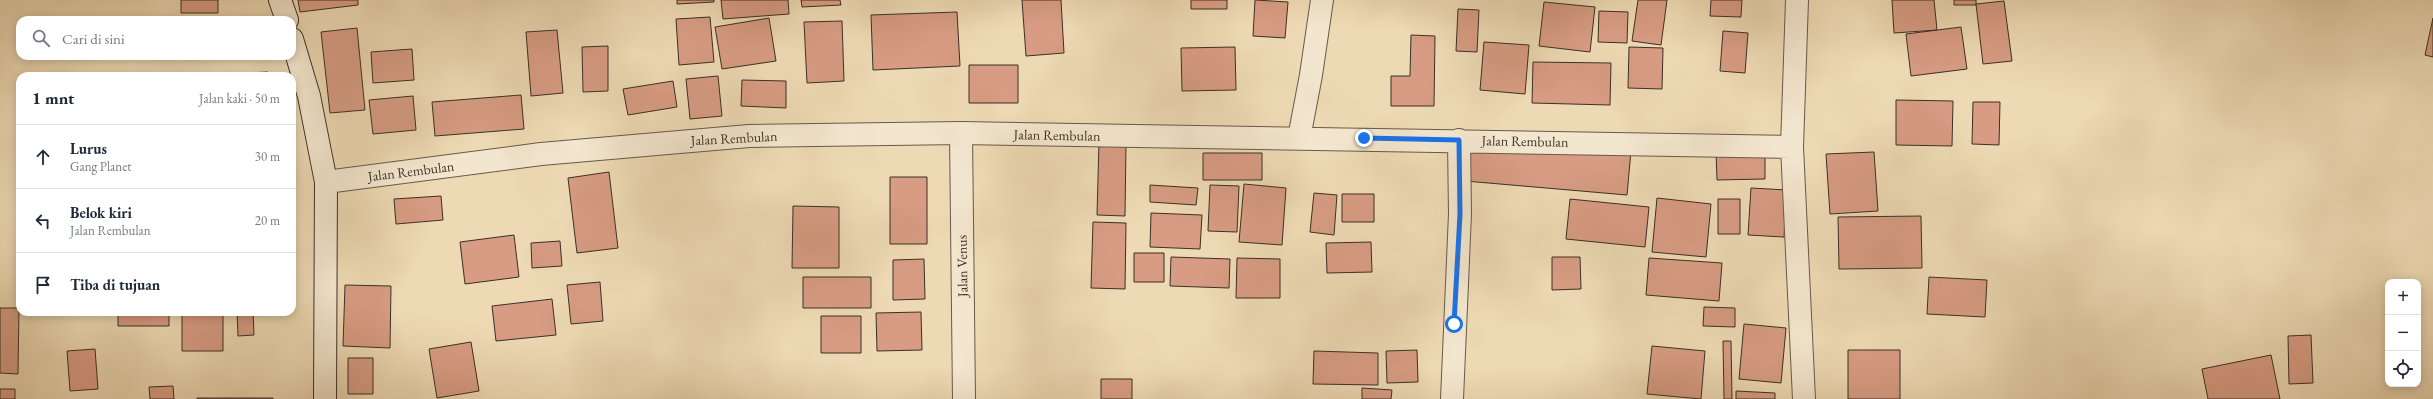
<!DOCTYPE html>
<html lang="id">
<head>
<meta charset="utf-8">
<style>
	:root { --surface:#fff; --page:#f6f6f7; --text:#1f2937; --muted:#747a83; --line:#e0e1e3 }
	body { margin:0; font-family:"EB Garamond",serif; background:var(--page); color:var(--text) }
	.controls { position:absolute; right:12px; bottom:12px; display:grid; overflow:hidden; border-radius:8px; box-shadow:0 2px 10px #0003 }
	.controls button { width:36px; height:36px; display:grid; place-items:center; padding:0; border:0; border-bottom:1px solid var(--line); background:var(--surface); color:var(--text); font:20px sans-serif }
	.stop { position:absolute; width:12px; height:12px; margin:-9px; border:3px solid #1a73e8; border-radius:50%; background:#fff }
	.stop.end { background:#1a73e8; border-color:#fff; box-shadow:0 1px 4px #0008 }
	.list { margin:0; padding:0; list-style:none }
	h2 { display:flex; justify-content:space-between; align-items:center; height:52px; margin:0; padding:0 16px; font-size:17px }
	h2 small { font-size:13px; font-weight:400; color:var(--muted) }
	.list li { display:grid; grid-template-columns:26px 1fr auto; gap:12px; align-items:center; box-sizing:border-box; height:64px; padding:0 16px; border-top:1px solid var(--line) }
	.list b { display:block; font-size:15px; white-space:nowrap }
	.list p { margin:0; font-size:13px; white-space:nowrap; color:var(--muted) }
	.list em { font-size:13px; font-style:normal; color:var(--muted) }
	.icon { flex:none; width:22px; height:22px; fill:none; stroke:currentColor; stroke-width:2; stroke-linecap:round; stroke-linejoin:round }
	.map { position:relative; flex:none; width:2433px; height:399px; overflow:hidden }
	.search { position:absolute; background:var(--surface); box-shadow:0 2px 10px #0003; left:16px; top:16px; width:280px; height:44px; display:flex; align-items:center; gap:10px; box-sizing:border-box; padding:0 14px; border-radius:12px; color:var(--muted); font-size:15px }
	.panel { position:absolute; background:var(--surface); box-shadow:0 2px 10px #0003; left:16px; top:72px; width:280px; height:244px; border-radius:12px }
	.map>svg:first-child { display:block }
</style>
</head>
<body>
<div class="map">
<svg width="2433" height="399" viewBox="0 0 2433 399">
	<rect width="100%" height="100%" fill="#edd9b3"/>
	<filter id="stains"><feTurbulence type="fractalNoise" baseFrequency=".005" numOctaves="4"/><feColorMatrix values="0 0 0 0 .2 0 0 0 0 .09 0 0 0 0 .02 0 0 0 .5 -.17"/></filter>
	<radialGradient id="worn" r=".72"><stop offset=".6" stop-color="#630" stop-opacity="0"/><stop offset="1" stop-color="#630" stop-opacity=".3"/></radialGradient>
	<path fill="#d79c83" stroke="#3a3026" d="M181,0H218V13H181Z
		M298,0H358V5L300,12Z
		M677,0H714V2L677,4Z
		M721,0H788L789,14L723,19Z
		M801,0H840L841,5L802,7Z
		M1022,0H1061L1064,53L1026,56Z
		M1191,0H1227V9H1191Z
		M1255,0L1288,2L1285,38L1253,36Z
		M1638,0H1667L1661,45L1632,41Z
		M1711,0H1742L1741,17L1710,16Z
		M1892,0H1934L1937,30L1894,33Z
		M1954,0H1976V5H1954Z
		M2004,1L2012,61L1983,64L1976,4Z
		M1544,2L1595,7L1590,52L1539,46Z
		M1458,9L1479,10L1477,52L1456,51Z
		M1599,11L1628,12L1627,43L1598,42Z
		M957,12L960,66L873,70L871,15Z
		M710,17L714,62L679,65L676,19Z
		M769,18L776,61L722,69L715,27Z
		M2433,18V57L2425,55Z
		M842,21L844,81L807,83L804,22Z
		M1961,27L1967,69L1911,76L1906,34Z
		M357,28L365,110L330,113L321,32Z
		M557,30L563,93L531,96L526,32Z
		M1723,31L1748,33L1745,73L1720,71Z
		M1411,35L1435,36L1434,106H1391V76H1410Z
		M1484,42L1529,45L1525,94L1480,90Z
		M608,46V91L583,92L582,47Z
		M1235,47L1236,90L1182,91L1181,48Z
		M1629,47L1663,48L1662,89L1628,88Z
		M412,49L414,80L373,83L371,52Z
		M1533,62L1611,63L1610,105L1532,103Z
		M969,65H1018V103H969Z
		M268,72V76H187Z
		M718,76L722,116L690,119L686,79Z
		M742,80L786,81V108L741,106Z
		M673,81L677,107L628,115L623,89Z
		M521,95L524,129L435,136L432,102Z
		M413,96L416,130L373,134L369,100Z
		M1896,100L1953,101L1952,146L1896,145Z
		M1973,102H2000L1999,145L1972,144Z
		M1099,142L1126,143L1125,216L1097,215Z
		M1468,148L1631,151L1627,195L1465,181Z
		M1765,151V179L1717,180L1716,152Z
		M1874,152L1878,211L1830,214L1826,154Z
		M1203,153H1262V180H1203Z
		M609,172L618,248L577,253L568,178Z
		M890,177H927V244H890Z
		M1244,184L1286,188L1282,245L1239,242Z
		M1150,185L1198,188L1196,205L1150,202Z
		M1210,185L1239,186L1237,232L1208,231Z
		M1751,188L1787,190L1784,237L1748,235Z
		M1314,193L1337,195L1334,235L1310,232Z
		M1342,194H1374V222H1342Z
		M441,196L443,220L396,224L394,199Z
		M1657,198L1711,204L1706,257L1652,252Z
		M1570,199L1649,207L1645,247L1566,239Z
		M1718,199H1740V234H1718Z
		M793,206L839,207V268H792Z
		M1151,213L1202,215L1200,249L1150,247Z
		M1921,216L1922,268L1839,269L1838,217Z
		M1093,222L1126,223L1125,289L1091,288Z
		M514,235L519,277L465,284L460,242Z
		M560,241L562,266L532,268L531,243Z
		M1371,242L1372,272L1327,273L1326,243Z
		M1134,253H1164V282H1134Z
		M1171,257L1230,259L1229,288L1170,286Z
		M1552,257H1580L1581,289L1552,290Z
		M1237,258L1280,259V298H1236Z
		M1649,258L1722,263L1719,301L1646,295Z
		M924,259L925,299L893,300V260Z
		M803,277H871V308H803Z
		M1929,277L1987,280L1985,317L1927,314Z
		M600,282L603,321L571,324L567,285Z
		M345,285L391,286L390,348L343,346Z
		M552,299L556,335L496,341L492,306Z
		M1704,307L1735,308V327L1703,326Z
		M0,308H19L18,374L0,373Z
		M118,312H169V326H118Z
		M182,312H223V351H182Z
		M237,312H253L254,335L238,336Z
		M921,312L922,350L877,351L876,313Z
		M821,316H861V353H821Z
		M1744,324L1786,328L1781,383L1739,379Z
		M2311,335L2313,383L2289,384L2288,336Z
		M1723,341H1731L1732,399H1724Z
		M471,342L479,391L437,398L429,349Z
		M1652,346L1705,351L1701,399L1647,394Z
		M95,349L98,389L70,391L67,351Z
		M1417,350L1418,382L1387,383L1386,351Z
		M1848,350H1900V399H1848Z
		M1314,351L1378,353V385L1313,384Z
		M2271,355L2280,399H2208L2202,369Z
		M348,358H373V394H348Z
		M1101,379H1132V399H1101Z
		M173,386L174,399H150L149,387Z
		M1362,388L1392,390L1391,399H1362Z
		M0,389H15V399H0Z
		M1736,391L1775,393V399H1736Z
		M197,398H273V399H197Z"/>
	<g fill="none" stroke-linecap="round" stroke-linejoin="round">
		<defs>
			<path id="street" d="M1797,0L1792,147L1804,399
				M961,133L964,399
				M1299,138L1311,75L1322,0
				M326,182L541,154L749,136L961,133L1792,147
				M1452,399L1460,214L1459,140"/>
			<path id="secondary" d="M280,0L287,20
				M292,39L309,96L326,182L325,399"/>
		</defs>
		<use href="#street" stroke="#675a49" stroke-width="24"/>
		<use href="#secondary" stroke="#3a3026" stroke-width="24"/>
		<use href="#street" stroke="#f3e6ce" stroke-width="22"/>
		<use href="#secondary" stroke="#f3e6ce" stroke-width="22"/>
	</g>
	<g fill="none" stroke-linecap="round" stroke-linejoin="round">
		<path stroke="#1a73e8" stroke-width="5" d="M1364,138L1459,140L1460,214L1454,324"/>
	</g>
	<g text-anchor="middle" stroke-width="3.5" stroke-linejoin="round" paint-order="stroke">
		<g font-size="14" fill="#3a3026" stroke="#f3e6ce">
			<text transform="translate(1057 135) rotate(1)" y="5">Jalan Rembulan</text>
			<text transform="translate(734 138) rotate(-3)" y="5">Jalan Rembulan</text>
			<text transform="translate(1525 141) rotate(1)" y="5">Jalan Rembulan</text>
			<text transform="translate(411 171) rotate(-7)" y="5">Jalan Rembulan</text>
			<text transform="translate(962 266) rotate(-91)" y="5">Jalan Venus</text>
		</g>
	</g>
	<rect width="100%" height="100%" filter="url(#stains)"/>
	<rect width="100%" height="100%" fill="url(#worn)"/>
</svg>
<div class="controls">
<button>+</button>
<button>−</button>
<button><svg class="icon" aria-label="locate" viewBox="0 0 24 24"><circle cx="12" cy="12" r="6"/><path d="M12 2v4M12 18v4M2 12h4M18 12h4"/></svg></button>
</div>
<div class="stop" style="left:1454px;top:324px"></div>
<div class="stop end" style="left:1364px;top:138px"></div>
<div class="search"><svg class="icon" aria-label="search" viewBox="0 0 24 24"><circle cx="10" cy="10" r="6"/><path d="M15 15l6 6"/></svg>Cari di sini</div>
<section class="panel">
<h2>1 mnt<small>Jalan kaki · 50 m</small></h2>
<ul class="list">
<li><svg class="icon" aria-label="ahead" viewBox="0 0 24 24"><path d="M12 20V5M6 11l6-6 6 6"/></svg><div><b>Lurus</b><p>Gang Planet</p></div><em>30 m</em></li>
<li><svg class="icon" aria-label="left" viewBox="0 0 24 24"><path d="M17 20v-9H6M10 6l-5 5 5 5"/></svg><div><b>Belok kiri</b><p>Jalan Rembulan</p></div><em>20 m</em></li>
<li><svg class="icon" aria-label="arrive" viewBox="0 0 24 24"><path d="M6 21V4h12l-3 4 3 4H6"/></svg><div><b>Tiba di tujuan</b></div></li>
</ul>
</section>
</div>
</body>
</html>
